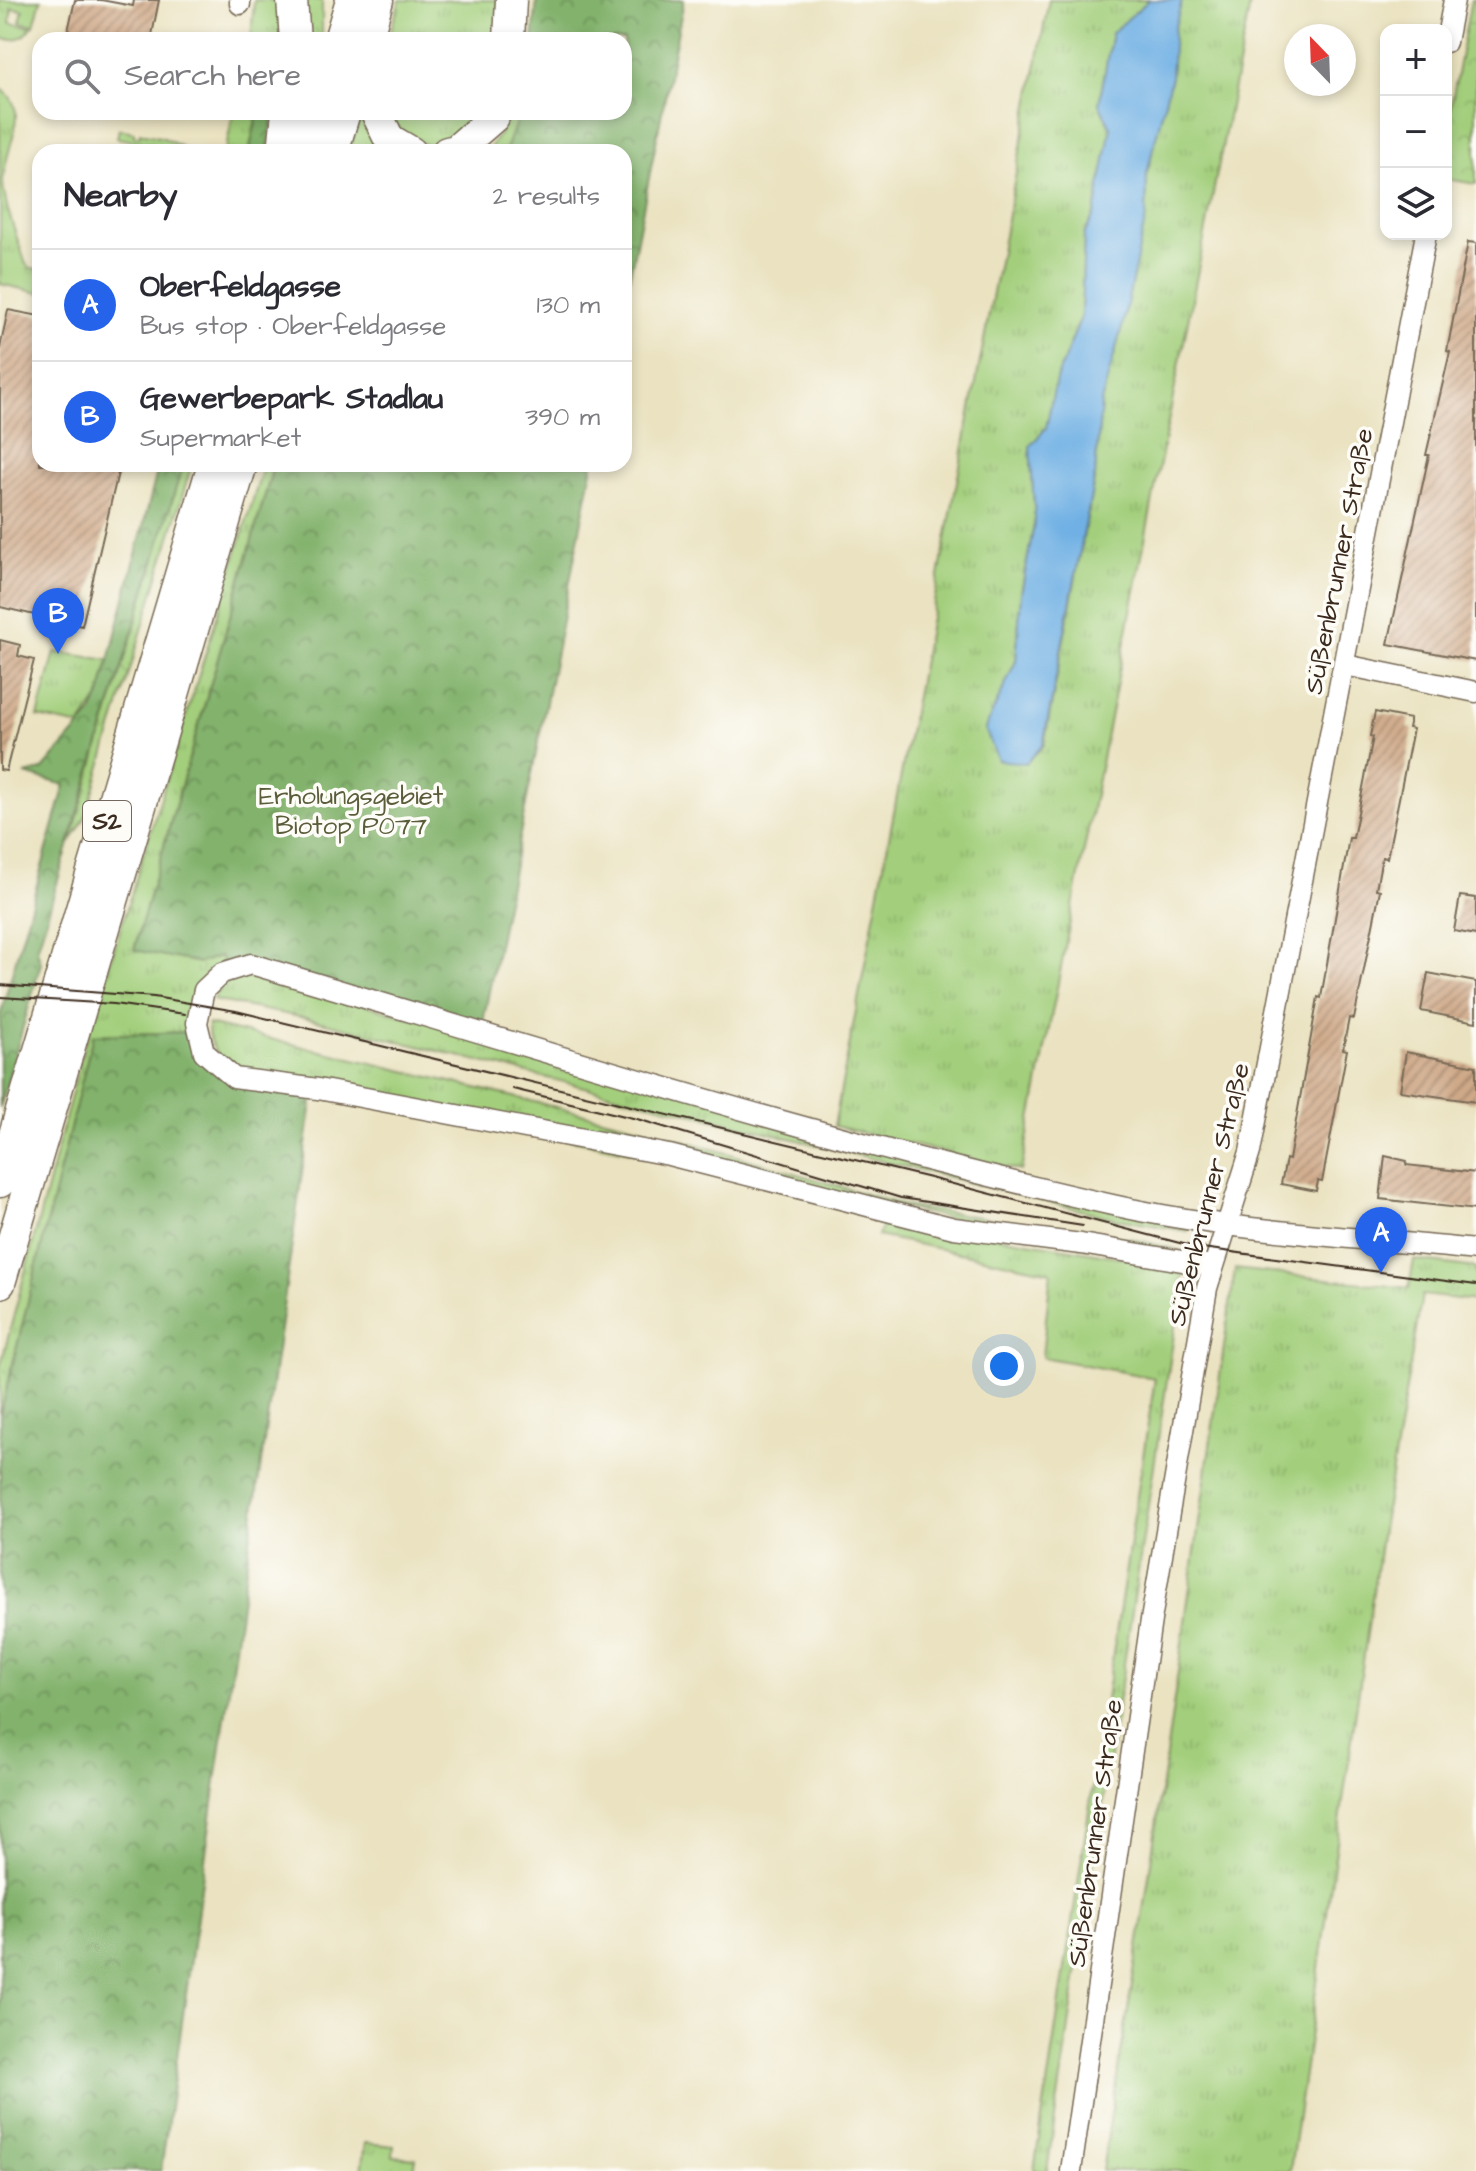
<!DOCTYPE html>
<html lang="en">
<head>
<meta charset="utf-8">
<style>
	:root { --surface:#fff; --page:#f2f2f3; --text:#2b2b33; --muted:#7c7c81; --line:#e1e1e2; --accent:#2563eb }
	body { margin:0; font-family:"Architects Daughter",sans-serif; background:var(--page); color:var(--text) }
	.controls { position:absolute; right:24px; top:24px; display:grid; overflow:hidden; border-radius:16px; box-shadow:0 4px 12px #0003 }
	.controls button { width:72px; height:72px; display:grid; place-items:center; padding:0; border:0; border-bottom:2px solid var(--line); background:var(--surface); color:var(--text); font:40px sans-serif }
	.compass { position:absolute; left:1284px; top:24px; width:72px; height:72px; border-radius:50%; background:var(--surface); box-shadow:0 4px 12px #0003; rotate:337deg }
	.you { position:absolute; left:1004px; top:1366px; width:28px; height:28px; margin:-20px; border:6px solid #fff; border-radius:50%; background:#1a73e8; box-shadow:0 0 0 12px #1a73e833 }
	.badge { display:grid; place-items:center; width:52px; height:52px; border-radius:50%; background:var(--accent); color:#fff; font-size:26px; font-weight:700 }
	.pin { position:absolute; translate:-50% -66px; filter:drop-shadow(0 2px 4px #0008) }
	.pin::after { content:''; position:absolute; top:42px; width:28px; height:24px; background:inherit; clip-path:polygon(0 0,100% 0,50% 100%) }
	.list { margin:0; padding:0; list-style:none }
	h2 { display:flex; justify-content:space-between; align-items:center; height:104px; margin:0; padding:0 32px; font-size:34px }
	h2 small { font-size:26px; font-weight:400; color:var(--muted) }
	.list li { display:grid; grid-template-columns:52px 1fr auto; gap:24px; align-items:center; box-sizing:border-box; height:112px; padding:0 32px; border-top:2px solid var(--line) }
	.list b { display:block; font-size:30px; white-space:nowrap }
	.list p { margin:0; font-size:26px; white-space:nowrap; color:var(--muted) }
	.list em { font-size:26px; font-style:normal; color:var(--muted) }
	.icon { flex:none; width:44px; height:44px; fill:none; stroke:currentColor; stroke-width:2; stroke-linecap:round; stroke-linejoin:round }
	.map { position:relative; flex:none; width:1476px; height:2171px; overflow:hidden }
	.search { position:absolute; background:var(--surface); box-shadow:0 4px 12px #0003; left:32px; top:32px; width:600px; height:88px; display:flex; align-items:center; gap:20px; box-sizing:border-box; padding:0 28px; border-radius:24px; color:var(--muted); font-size:30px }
	.panel { position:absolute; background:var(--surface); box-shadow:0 4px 12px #0003; left:32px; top:144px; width:600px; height:328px; border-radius:24px }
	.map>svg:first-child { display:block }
</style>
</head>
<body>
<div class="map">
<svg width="1476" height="2171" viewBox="0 0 1476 2171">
	<defs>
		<pattern id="grass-tufts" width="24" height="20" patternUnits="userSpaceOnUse" patternTransform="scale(2)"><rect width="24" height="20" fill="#a3cf7c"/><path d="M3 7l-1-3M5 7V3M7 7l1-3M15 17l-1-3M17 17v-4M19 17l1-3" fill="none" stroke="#8db26b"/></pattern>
		<pattern id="forest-crowns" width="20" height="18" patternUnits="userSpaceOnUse" patternTransform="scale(2)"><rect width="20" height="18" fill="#82b26c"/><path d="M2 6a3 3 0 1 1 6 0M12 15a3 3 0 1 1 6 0" fill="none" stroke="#6c9158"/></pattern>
		<pattern id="park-crowns" width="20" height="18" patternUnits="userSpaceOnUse" patternTransform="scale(2)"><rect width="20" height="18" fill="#a3cf7c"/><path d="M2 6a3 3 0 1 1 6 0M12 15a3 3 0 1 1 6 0" fill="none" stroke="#8db26b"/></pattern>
		<pattern id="building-hatch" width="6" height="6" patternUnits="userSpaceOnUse" patternTransform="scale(2)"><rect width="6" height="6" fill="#cfa988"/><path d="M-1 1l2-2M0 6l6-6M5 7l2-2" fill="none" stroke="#a98a6f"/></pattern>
	</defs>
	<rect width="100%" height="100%" fill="#fdfcf7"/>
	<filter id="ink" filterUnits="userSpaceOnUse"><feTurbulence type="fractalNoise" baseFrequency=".0125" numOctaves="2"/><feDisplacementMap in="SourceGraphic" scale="16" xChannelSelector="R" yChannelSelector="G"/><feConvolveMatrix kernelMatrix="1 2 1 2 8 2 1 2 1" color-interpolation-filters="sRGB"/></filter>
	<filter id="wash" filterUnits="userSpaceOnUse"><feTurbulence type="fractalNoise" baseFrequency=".006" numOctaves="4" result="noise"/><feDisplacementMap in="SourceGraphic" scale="32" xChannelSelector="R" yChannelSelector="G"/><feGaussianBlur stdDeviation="1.8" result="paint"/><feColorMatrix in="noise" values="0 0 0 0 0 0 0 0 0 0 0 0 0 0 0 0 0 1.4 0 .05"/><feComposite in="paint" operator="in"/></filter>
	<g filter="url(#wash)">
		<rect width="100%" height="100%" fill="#eae2c0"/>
		<path fill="url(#grass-tufts)" stroke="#6f7c4d" stroke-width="2" d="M0,0H41L34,25L20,22L23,10L12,8L10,23L32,27C24,39 14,41 0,38Z
			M254,0H284L285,40H251Z
			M301,0H322V40H301Z
			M400,0H498L496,40H388Z
			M1049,0H1149L1112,33L1099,104L1111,128L1095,213L1084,235L1081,317L1056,380L1046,428L1030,446L1035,520L1021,593L1016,661L985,729L1026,763L1044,745L1095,475L1101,402L1122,327L1146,216L1147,173L1171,77L1174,30L1182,0H1251L1021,1171L834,1126Z
			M0,88C34,109 3,151 3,182C4,207 18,238 25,262L28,267L40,270V293L0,284Z
			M234,112H280L256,119L249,152H225Z
			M384,112H482L438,146L412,142Z
			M507,113L519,117L507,149L487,152L499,135Z
			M366,118L392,152H349L359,119Z
			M119,129L134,132V136L139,137L140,133L164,138L189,151L117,138Z
			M183,464H192L86,816L70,843Z
			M264,464H274L134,949L220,956L224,964L191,1032L93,1035L0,1416V1368L84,1047Z
			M55,652L109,660L100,696L80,726L38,717Z
			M242,972L1189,1226L1188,1231L1117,1219L305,1018L213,1000L219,987Z
			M208,1024L631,1125L910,1207L1133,1239L1183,1251L1008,1230L240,1071C221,1059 207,1049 208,1024Z
			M885,1218L1184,1268L1047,2171H1034L1155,1378L1042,1357L1051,1272L878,1236Z
			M1414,1260L1476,1268V1301L1422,1295L1382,1529L1290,2171H1102L1145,1904L1235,1269L1409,1288Z
			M365,2143L394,2146L393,2156L416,2158L414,2171H361Z"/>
		<path fill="url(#forest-crowns)" stroke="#5e6e45" stroke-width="2" d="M537,0H684L624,305V152H505L520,112H624V40H533Z
			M265,112L273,114L268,152H249L257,118Z
			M159,464H183L37,950L41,963L0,1108V1016L65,785L25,774L42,770L92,713L100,696Z
			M274,464H593L482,1027L224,964L220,956L199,963L134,950Z
			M191,1032L229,1081L313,1095L161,2171H0V1416L93,1035Z"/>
		<path fill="url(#park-crowns)" stroke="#6f7c4d" stroke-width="2" d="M1471,0H1476V184L1446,179V132Z"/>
		<path fill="#6fb0e4" stroke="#556d81" stroke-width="2" d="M1149,0H1182L1174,30L1171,77L1147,173L1146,216L1122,327L1101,402L1095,474L1043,745L1026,763L998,760L985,729L1016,661L1021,594L1035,520L1030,446L1046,428L1056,380L1081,317L1084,235L1095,213L1111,128L1099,104L1112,33Z"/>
		<g id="blocks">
			<path fill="url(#building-hatch)" d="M75,0H101L133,6L134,0H159L151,40H66Z
				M1468,242L1476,243V661L1388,644L1429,455H1426L1450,352L1447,351Z
				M8,310L40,316V464H120L82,626L0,607V348Z
				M0,640L20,645L18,656L34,660L6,771L0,770Z
				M1375,712L1410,719L1408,728L1413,729L1387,858L1382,857L1376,889L1380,890L1354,1019L1349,1018L1343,1049L1347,1050L1322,1182L1318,1181L1316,1191L1281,1184L1286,1159L1289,1160L1318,997L1321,998L1349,838H1353L1373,737L1370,736Z
				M1460,896L1476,898V935L1454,931Z
				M1428,973L1476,982V1022L1421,1011Z
				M1406,1052L1476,1066V1102L1400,1091Z
				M1385,1156L1407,1161L1406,1165L1476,1173V1210L1380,1199Z"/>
		</g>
	</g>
	<g filter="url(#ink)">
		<use href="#blocks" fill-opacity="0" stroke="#786a57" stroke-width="2"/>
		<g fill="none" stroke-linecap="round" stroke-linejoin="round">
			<defs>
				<path id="minor" d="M240,0V4
					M1446,42L1454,0
					M1345,665L1476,692
					M1212,1266L1081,1244L954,1228L669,1155L318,1089L234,1078L204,1052L197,1023L204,990L222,973L251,964C538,1049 825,1141 1117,1206C1234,1232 1357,1237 1476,1250
					M1071,2171L1151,1620L1207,1288L1250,1152L1426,234"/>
				<path id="highway" d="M292,0L295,40
					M339,40L351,0
					M367,40L378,0
					M509,40L511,0
					M376,112L389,139L411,152
					M283,152L287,112
					M305,152L317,112
					M333,152L345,112
					M447,152L456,150L494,117
					M0,1182L213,464
					M0,1283L242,464"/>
			</defs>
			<use href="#minor" stroke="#786a57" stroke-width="23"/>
			<use href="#highway" stroke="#786a57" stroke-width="33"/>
			<use href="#minor" stroke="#fff" stroke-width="20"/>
			<use href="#highway" stroke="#fff" stroke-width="30"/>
			<path stroke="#3b2a1e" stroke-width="2" d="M0,985L154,997L236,1011L930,1178L1195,1247L1476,1285
				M0,997L114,1004L185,1014
				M513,1089L637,1119L901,1198L1083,1226"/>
		</g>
	</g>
	<g text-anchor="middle" stroke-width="7" stroke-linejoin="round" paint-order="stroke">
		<rect fill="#fdfcf7" stroke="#75695f" stroke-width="2" x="83" y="801" width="48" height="40" rx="6"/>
		<g font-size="24" font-weight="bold" fill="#3b2a1e">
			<text x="107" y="829">S2</text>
		</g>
		<g font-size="26" fill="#3b2a1e" stroke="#fdfcf7">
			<text transform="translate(1338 561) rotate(-79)" y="9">Süßenbrunner Straße</text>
			<text transform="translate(1208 1194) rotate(-76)" y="9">Süßenbrunner Straße</text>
			<text transform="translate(1094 1833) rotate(-82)" y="9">Süßenbrunner Straße</text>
		</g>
		<g font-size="26" fill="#5a5c3a" stroke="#fdfcf7">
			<text x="351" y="804">Erholungsgebiet<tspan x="351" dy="30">Biotop P077</tspan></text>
		</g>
	</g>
</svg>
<div class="controls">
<button>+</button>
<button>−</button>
<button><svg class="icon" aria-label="layers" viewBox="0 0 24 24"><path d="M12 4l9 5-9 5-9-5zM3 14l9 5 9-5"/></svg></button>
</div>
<svg class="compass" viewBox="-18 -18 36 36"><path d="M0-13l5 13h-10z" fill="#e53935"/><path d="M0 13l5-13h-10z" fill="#7c7c81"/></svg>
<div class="you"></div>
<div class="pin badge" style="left:1381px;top:1273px">A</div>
<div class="pin badge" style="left:58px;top:654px">B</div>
<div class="search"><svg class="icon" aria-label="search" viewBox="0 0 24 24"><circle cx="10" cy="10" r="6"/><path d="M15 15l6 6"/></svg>Search here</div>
<section class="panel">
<h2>Nearby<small>2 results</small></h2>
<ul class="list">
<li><span class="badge">A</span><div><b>Oberfeldgasse</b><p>Bus stop · Oberfeldgasse</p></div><em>130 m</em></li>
<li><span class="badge">B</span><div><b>Gewerbepark Stadlau</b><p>Supermarket</p></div><em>390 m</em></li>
</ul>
</section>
</div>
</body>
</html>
